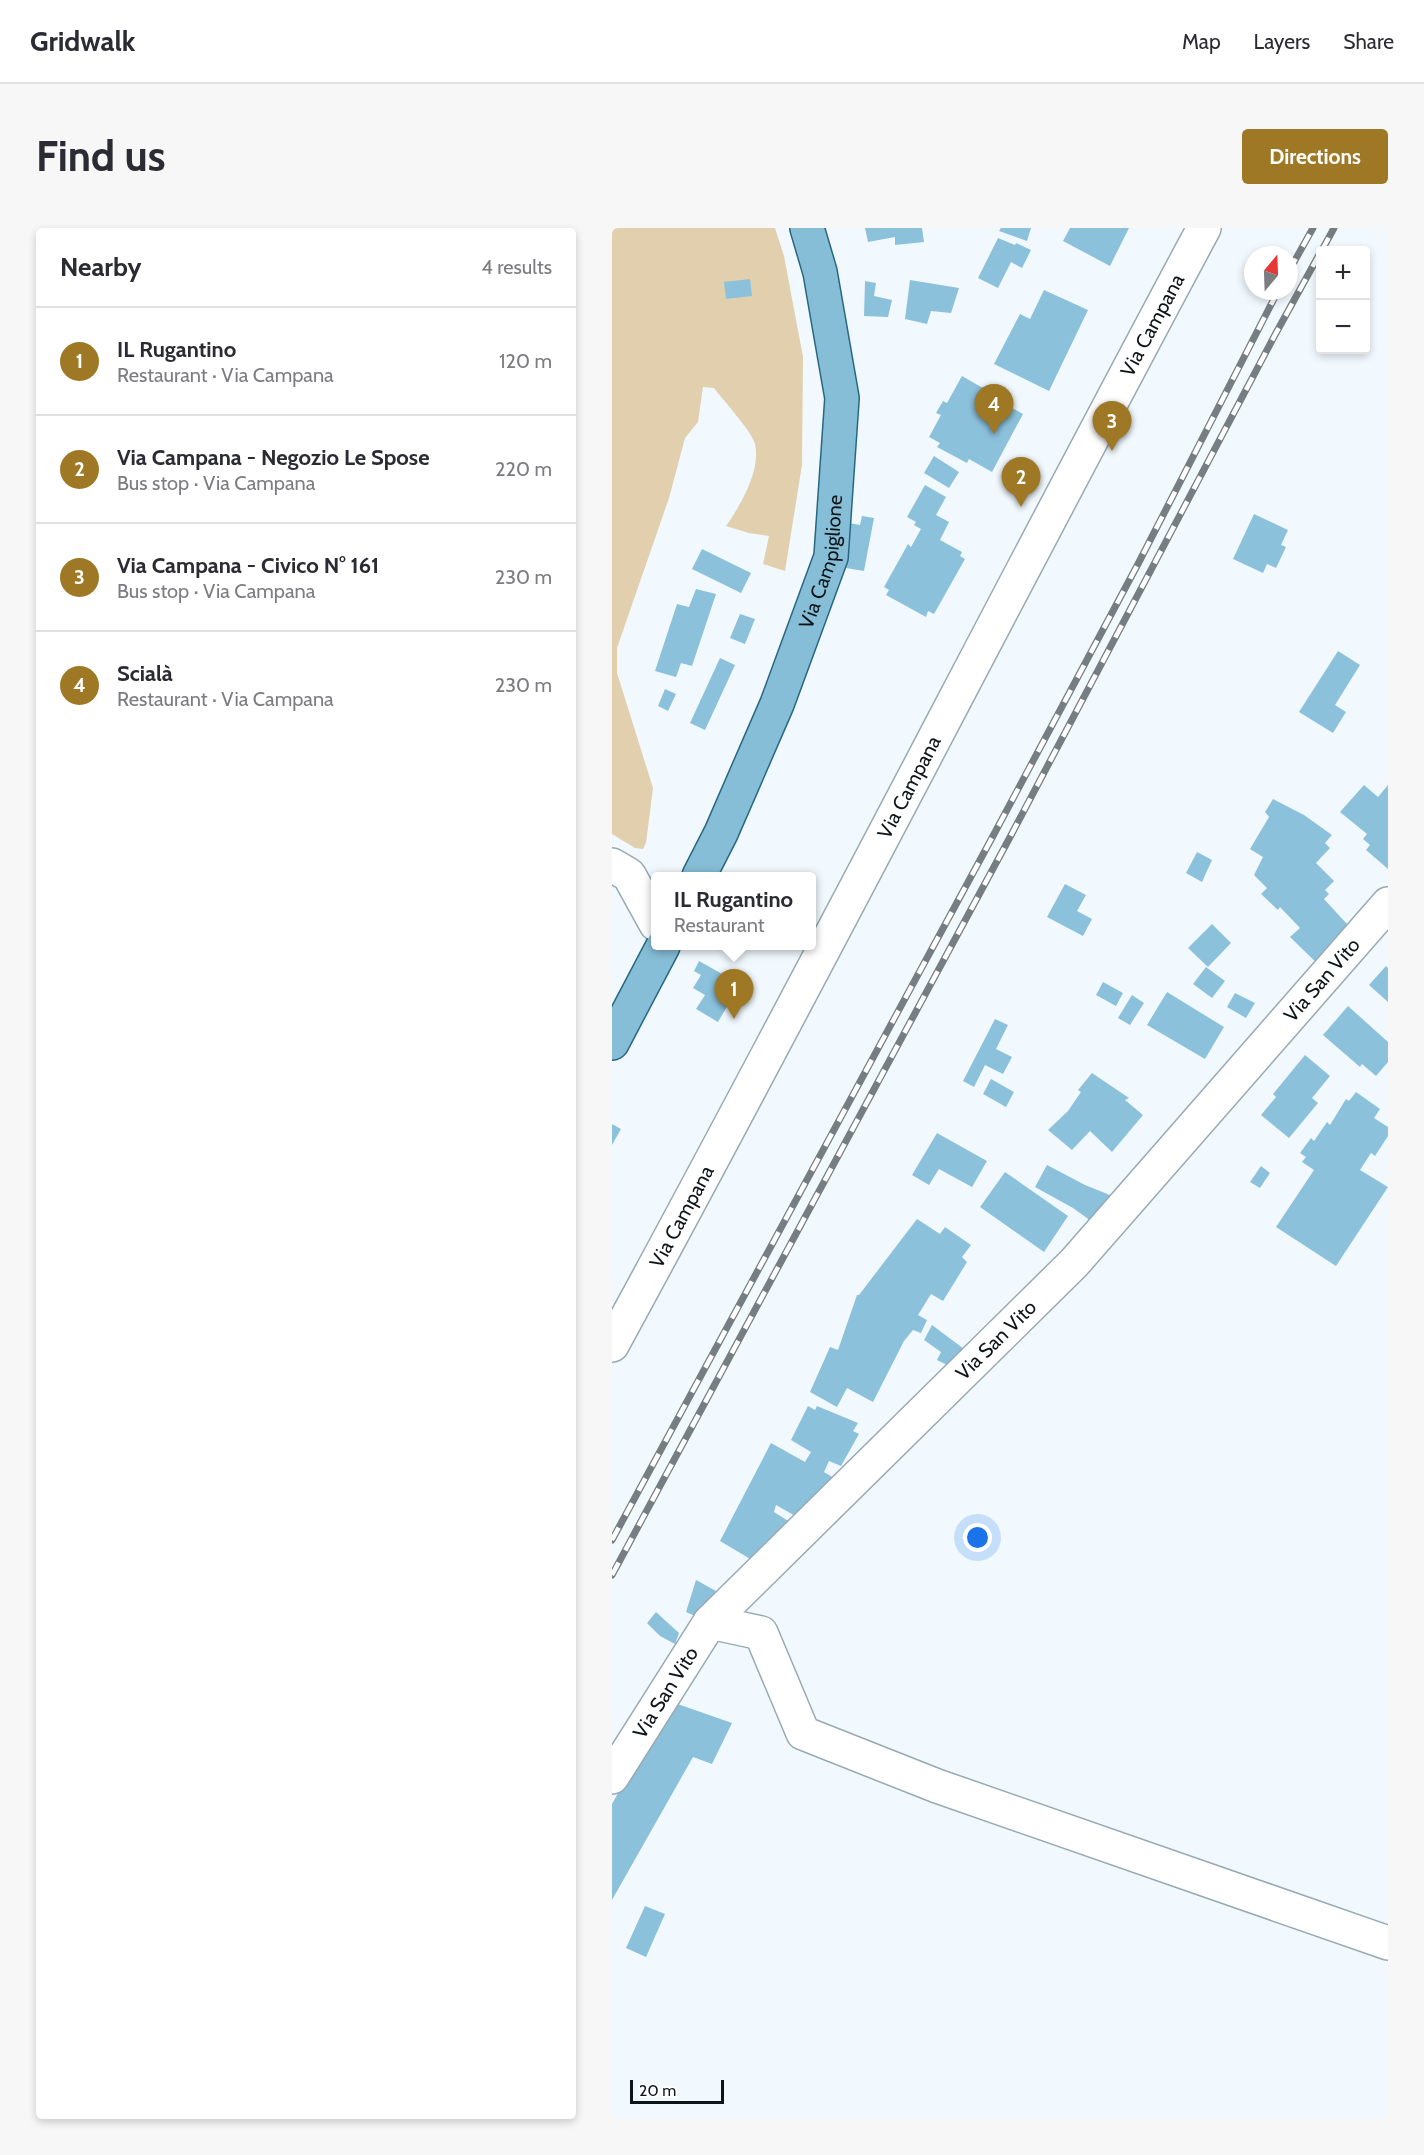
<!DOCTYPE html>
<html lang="en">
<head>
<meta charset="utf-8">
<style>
	:root { --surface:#fff; --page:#f7f7f7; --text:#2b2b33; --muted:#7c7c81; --line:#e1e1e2; --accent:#9e7825 }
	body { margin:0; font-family:Cabin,sans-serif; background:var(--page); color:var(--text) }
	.controls { position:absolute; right:18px; top:18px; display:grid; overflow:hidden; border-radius:6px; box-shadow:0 3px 9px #0003 }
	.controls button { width:54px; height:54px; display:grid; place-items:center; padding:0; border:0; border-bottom:2px solid var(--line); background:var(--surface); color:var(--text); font:30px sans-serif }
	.compass { position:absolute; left:632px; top:18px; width:54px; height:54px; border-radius:50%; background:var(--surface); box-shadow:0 3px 9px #0003; rotate:19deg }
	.scale { position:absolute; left:18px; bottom:15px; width:94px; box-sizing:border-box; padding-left:6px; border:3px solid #0e1518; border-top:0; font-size:16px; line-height:21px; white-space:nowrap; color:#0e1518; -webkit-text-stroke:4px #fff; paint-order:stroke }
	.you { position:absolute; left:366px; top:1310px; width:21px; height:21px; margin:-15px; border:4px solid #fff; border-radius:50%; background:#1a73e8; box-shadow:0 0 0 9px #1a73e833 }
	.badge { display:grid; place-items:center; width:39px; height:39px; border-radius:50%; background:var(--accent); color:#fff; font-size:20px; font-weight:700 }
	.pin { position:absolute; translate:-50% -50px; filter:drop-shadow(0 2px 3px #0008) }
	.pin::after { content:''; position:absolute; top:32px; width:21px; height:18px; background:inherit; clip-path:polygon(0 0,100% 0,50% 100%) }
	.popup { position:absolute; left:39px; top:644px; width:165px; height:78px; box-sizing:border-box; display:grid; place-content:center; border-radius:6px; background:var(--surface); filter:drop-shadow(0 2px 4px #0005); font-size:20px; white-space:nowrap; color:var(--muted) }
	.popup b { font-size:22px; color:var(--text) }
	.popup::after { content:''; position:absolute; left:50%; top:100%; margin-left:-12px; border:12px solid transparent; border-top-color:var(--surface) }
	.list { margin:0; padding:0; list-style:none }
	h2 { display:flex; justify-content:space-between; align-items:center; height:78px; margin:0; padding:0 24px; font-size:26px }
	h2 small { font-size:20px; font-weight:400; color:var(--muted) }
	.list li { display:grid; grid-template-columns:39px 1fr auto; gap:18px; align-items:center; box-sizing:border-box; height:108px; padding:0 24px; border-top:2px solid var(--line) }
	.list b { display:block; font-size:22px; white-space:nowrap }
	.list p { margin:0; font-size:20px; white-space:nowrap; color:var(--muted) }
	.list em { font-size:20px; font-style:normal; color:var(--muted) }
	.map { position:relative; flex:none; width:776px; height:1891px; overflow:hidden; border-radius:6px }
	header { display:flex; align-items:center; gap:36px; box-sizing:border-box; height:84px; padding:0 30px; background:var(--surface); border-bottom:2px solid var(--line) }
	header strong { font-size:28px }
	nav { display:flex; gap:33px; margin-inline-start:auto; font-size:21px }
	.intro { display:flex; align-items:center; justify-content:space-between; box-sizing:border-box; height:144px; padding:0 36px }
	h1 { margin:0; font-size:42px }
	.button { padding:15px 27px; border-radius:6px; background:var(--accent); color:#fff; font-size:21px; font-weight:700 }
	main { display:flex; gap:36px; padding:0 36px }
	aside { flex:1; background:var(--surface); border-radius:6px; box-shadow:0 3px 9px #0003 }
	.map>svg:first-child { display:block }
</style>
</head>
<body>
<header>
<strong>Gridwalk</strong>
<nav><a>Map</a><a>Layers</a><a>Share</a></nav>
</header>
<div class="intro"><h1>Find us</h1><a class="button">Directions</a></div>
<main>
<aside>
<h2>Nearby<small>4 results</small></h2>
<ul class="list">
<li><span class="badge">1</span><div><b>IL Rugantino</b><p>Restaurant · Via Campana</p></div><em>120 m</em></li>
<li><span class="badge">2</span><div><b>Via Campana - Negozio Le Spose</b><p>Bus stop · Via Campana</p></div><em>220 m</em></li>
<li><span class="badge">3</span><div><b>Via Campana - Civico N° 161</b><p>Bus stop · Via Campana</p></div><em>230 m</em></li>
<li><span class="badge">4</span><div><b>Scialà</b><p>Restaurant · Via Campana</p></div><em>230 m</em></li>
</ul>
</aside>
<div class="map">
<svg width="776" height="1891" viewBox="0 0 776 1891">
	<rect width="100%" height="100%" fill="#f1f9fe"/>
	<path fill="#e1cfae" d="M0,0H163L172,28L191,129L190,237L173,343L151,336L157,308L137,305L114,298C129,277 149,242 143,216C141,205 111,172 102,160L91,159L86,194L73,210L57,270L5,420V445L41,560L34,615L31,621L23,620L0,606Z"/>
	<path fill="#8cc1dc" d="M253,0H310L312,14L283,17V9L256,14Z
		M389,0H419L415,13L387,3Z
		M458,0H517L498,38L451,13Z
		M386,10L403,17L404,15L419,22L410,40L399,34L386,60L366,50Z
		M138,51L140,68L114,71L112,54Z
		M298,52L347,60L339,85L319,83L315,96L293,91Z
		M253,53L264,55L262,68L280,72L276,89L252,88Z
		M432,62L476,82L437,163L382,136L408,86L418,91Z
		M350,148L376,163L375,166L411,186L380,244L357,231L355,235L325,219L328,215L317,209L329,187L324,185L331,173L335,175Z
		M322,228L347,244L337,260L312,245Z
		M313,257L334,269L324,287L337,294L328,312L350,324L348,328L353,331L322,386L316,383L314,389L274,367L277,362L272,359L296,316L299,319L309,301L302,297L304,294L295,289Z
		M642,286L676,302L669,317L674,319L664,340L655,336L651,345L621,331Z
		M250,288L262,290L252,343L234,340L236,332L230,331L237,295L248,297Z
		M90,321L139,345L129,365L80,341Z
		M84,361L104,366L80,438L69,435L64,449L43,443L65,376L77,379Z
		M128,386L143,391L133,416L118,410Z
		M726,423L748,437L723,477L734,484L721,505L687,484Z
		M108,430L123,437L93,502L78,495Z
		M53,461L64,466L56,483L46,478Z
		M752,557L766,569L776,557V641L754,622L758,617L751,611L755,606L728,584Z
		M661,571L692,587L720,607L713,615L718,620L704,635L722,653L713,662L717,666L712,671L747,709L714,744L678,709L688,700L668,679L666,682L649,666L655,660L642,647L651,629L638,621L657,589L653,584Z
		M585,624L600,632L590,654L574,645Z
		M453,656L474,667L465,683L480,691L471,708L435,689Z
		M600,696L619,715L596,739L576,720Z
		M87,733L128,756L106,794L84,781L93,767L81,760L89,747L82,743Z
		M774,738L776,740V774L757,757Z
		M594,739L613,753L600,770L581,756Z
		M491,754L511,765L504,778L484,767Z
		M555,764L612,799L593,831L535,797Z
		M623,765L643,775L634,790L615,779Z
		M520,767L532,775L518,797L506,790Z
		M736,778L776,814V834L764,848L750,836L748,839L711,807Z
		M383,791L396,797L384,821L400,829L391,846L373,837L362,859L351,853Z
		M693,827L718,848L700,870L706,875L677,910L649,887L664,869L661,866Z
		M480,845L517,870L513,872L531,887L500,924L478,903L460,922L436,902L456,883L469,864L466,862Z
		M379,851L402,864L394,879L371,866Z
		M744,864L768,881L762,890L776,899V908L763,928L759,925L748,942L776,959L724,1038L664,999L702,942L690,934L694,929L688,925L699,910L702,913L715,894L718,897L734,871L737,873Z
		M0,896L9,901L0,917Z
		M325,905L375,933L360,959L327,941L317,957L300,947Z
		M435,937L473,957L498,967L479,993L461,980L423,959Z
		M649,938L658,945L648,960L638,954Z
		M393,944L456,988L432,1024L368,979Z
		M305,991L328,1006L333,999L359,1017L350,1029L355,1034L331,1073L319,1066L306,1087L315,1092L309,1105L301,1102L292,1113L261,1174L235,1160L225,1179L198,1164L218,1119L226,1122L245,1067H247Z
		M320,1097L356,1124L341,1140L325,1132L329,1124L312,1112Z
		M196,1178L203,1182L205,1178L246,1195L241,1203L247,1206L229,1238L217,1233L212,1244L222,1250L185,1289L164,1277L162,1284L178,1294L145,1335L108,1313L159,1215L193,1234L199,1224L179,1212Z
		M84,1352L104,1363L83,1388L74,1384Z
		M44,1384L67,1405L63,1416L48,1408L35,1395Z
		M57,1473L120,1495L100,1536L81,1529L0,1672V1576Z
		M33,1678L53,1686L34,1729L14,1720Z"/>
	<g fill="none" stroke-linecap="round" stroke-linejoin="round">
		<defs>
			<g id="minor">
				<path d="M0,637L17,647L44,696"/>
				<path id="s1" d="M0,1117C202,747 393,371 592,0"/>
				<path d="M98,1394L149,1405L191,1505L325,1558L776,1715"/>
				<path id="s2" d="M0,1549L98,1394L462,1035L776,676"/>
			</g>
			<g id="major">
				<path id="s3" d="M87,648L109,605L165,476L219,329L230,170L208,44L195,0"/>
				<path d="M0,815L51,718"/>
			</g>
		</defs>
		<use href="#minor" stroke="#97aab4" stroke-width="36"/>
		<use href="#major" stroke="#286783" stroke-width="36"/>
		<use href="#minor" stroke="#fff" stroke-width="33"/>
		<use href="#major" stroke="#86bed7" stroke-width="33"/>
		<defs>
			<path id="rail" d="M710,22L722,0
				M677,43L701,0
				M0,1312L381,608L526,336L666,63
				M0,1347L397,611L664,105L708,25"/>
		</defs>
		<use href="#rail" stroke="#777e82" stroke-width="7"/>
		<use href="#rail" stroke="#fff" stroke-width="4.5" stroke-dasharray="14" stroke-linecap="butt"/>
	</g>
	<g text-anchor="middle" stroke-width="4.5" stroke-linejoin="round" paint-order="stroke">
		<g font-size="20" fill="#0e1518" stroke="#fff">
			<text dy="7" stroke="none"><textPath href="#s1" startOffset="1154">Via Campana</textPath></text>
			<text dy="7" stroke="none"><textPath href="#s3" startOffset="339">Via Campiglione</textPath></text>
			<text dy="7" stroke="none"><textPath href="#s1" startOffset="632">Via Campana</textPath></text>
			<text dy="7" stroke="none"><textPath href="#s2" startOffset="1071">Via San Vito</textPath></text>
			<text dy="7" stroke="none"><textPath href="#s1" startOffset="146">Via Campana</textPath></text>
			<text dy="7" stroke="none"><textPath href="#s2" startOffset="585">Via San Vito</textPath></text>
			<text dy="7" stroke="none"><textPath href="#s2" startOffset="100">Via San Vito</textPath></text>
		</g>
	</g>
</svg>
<div class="controls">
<button>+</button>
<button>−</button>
</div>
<svg class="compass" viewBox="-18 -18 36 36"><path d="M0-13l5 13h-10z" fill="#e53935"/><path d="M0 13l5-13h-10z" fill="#7c7c81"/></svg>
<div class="scale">20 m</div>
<div class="you"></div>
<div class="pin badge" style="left:122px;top:791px">1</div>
<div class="popup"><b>IL Rugantino</b>Restaurant</div>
<div class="pin badge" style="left:409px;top:279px">2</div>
<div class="pin badge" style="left:500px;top:223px">3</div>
<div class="pin badge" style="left:382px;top:206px">4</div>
</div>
</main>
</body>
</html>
